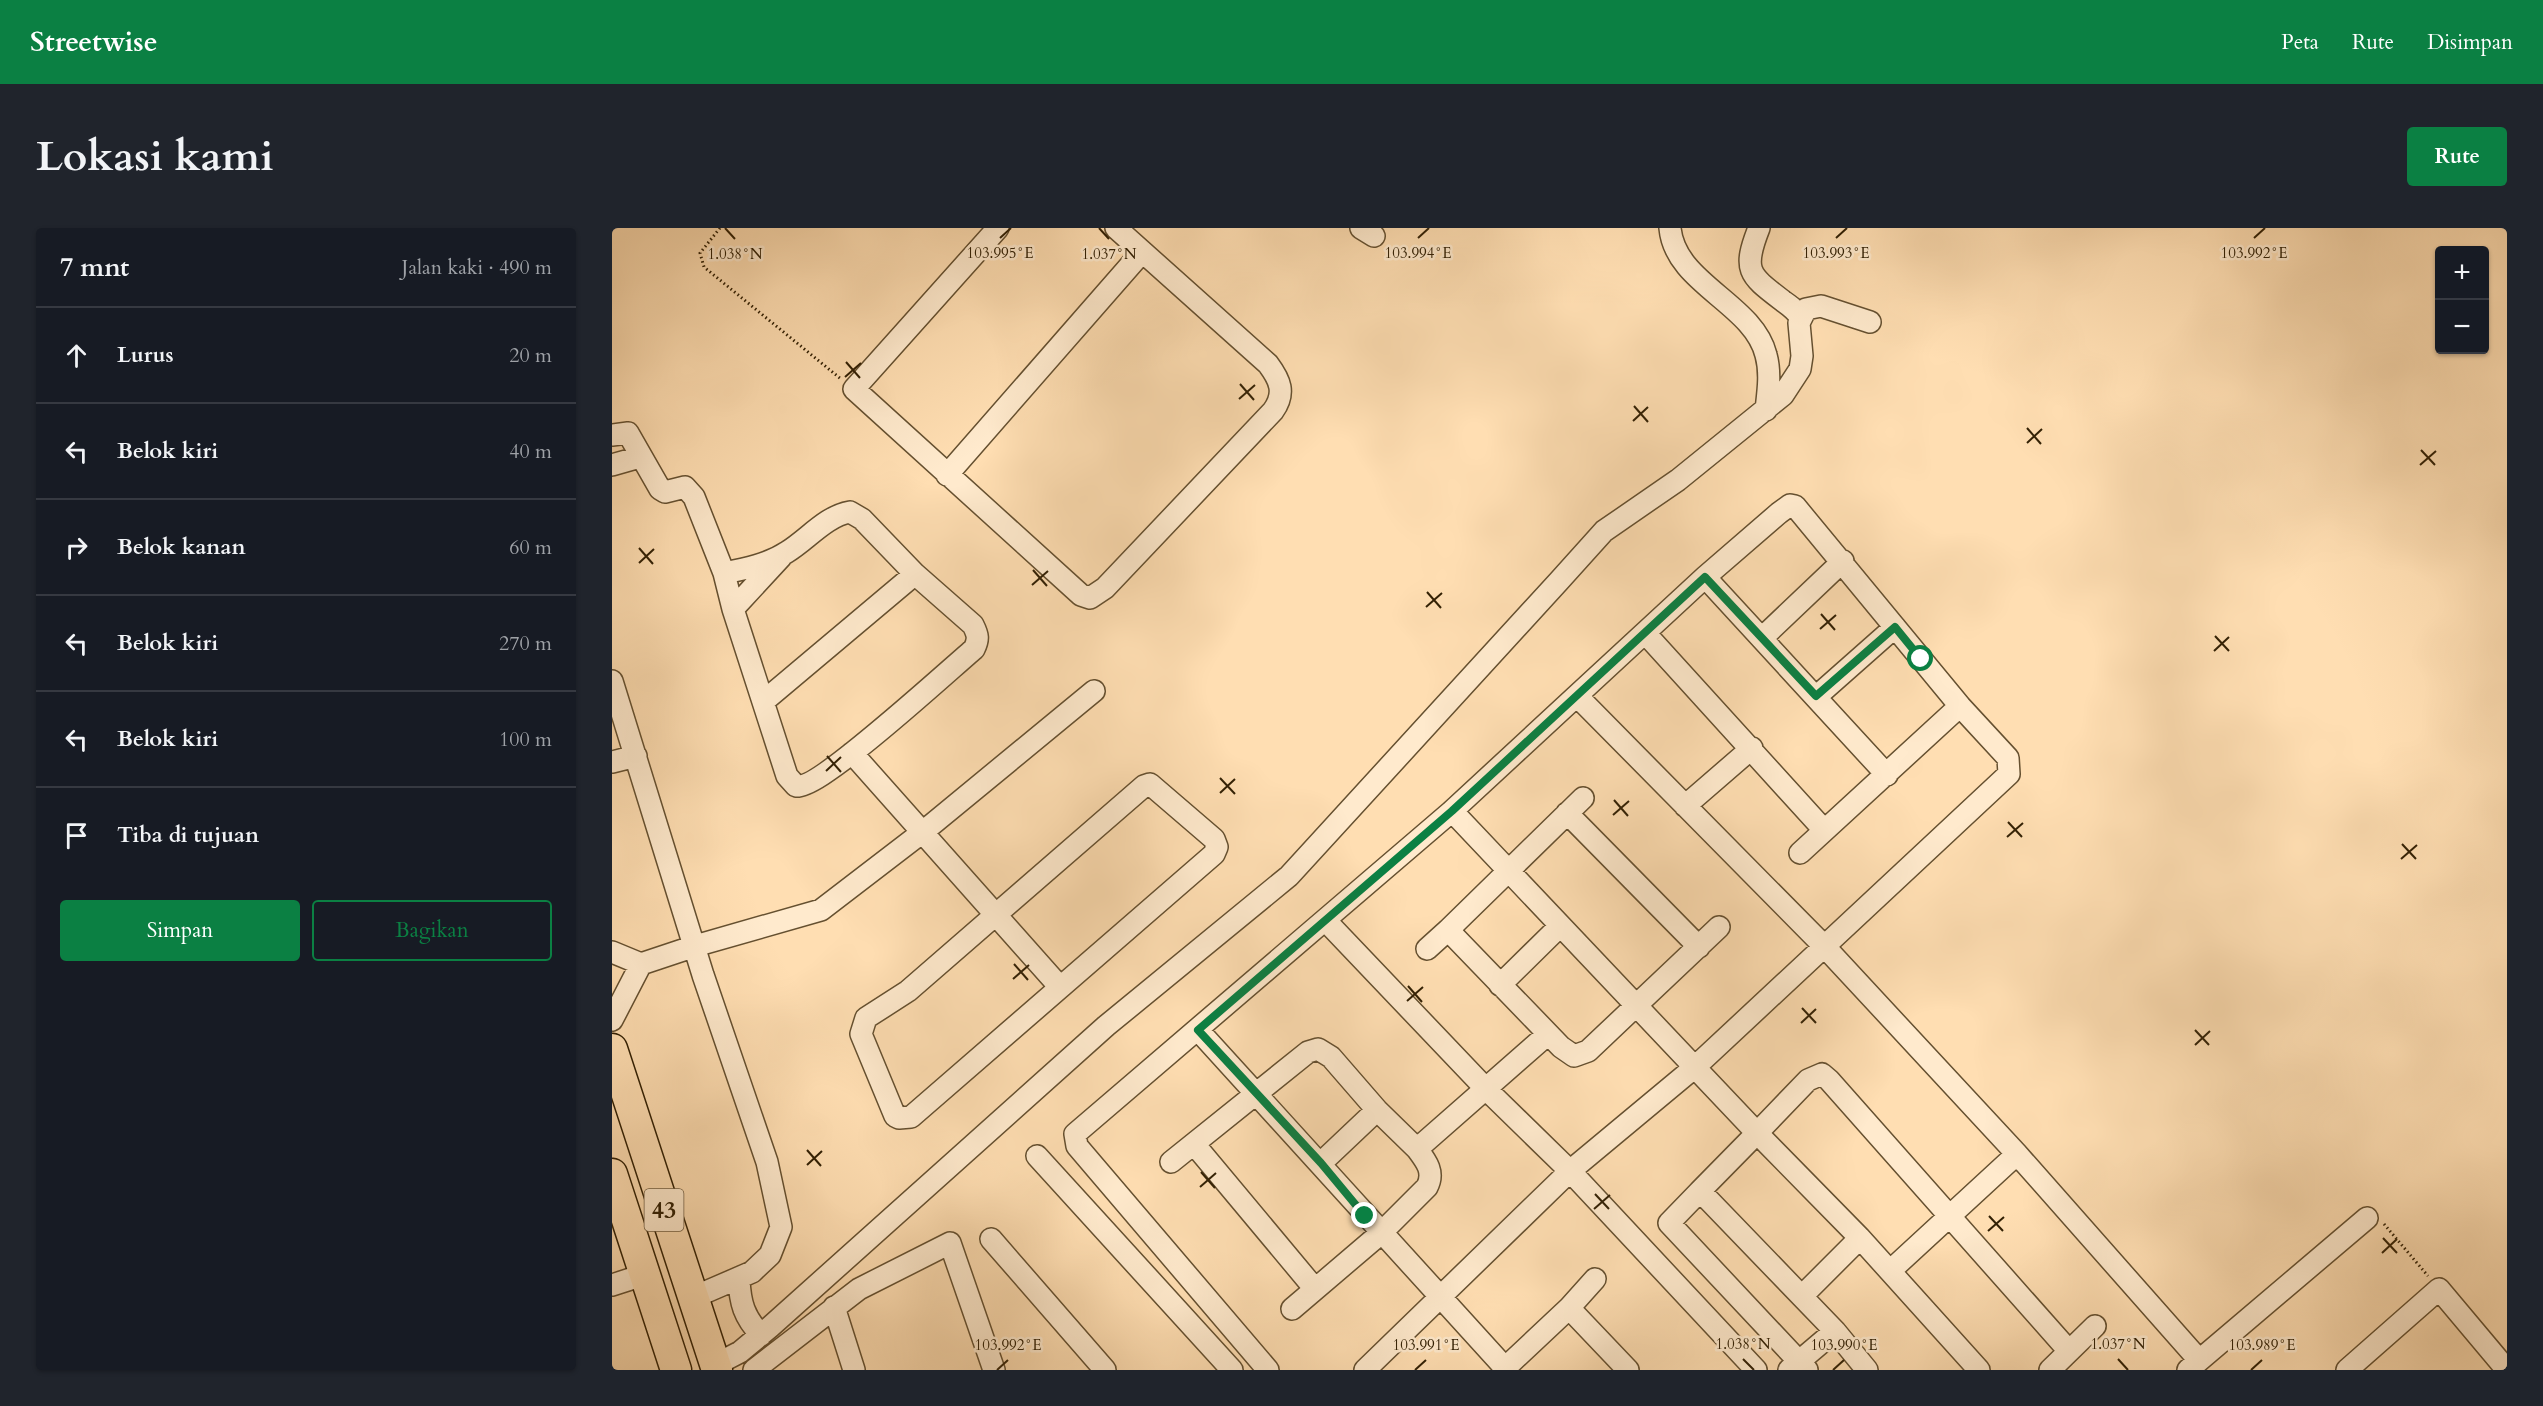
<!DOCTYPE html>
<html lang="id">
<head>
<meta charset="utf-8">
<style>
	:root { --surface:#171b24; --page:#20242c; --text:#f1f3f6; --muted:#9ea1a6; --line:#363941; --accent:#0b8043 }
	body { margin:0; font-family:Cardo,serif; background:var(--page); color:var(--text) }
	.controls { position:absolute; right:18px; top:18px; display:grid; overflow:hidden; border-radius:6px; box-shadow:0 2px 4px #0004 }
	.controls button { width:54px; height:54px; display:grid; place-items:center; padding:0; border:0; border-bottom:2px solid var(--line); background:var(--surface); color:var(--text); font:30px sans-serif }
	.stop { position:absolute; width:18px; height:18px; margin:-14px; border:4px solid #0b8043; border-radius:50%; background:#fff }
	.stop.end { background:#0b8043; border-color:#fff; box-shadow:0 2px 6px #0008 }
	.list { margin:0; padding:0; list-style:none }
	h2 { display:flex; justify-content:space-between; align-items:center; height:78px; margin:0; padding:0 24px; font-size:26px }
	h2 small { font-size:20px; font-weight:400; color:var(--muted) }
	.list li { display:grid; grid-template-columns:39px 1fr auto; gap:18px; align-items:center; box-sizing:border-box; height:96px; padding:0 24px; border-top:2px solid var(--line) }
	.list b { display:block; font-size:22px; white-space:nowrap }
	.list em { font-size:20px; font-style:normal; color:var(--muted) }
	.actions { display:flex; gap:12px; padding:18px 24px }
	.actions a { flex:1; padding:14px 0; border:2px solid var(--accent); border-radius:6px; text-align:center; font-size:21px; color:var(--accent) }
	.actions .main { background:var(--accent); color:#fff }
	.icon { flex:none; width:33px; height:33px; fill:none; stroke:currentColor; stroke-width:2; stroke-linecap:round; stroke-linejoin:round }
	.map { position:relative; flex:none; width:1895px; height:1142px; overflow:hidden; border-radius:6px }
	header { display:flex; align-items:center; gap:36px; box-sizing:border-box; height:84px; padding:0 30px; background:var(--accent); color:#fff }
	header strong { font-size:28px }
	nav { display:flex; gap:33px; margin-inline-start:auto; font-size:21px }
	.intro { display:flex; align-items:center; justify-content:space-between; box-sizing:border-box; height:144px; padding:0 36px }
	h1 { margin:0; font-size:42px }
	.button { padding:15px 27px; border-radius:6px; background:var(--accent); color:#fff; font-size:21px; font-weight:700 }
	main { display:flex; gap:36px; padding:0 36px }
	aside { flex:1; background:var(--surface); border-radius:6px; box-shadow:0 2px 4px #0004 }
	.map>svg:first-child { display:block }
</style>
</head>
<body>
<header>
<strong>Streetwise</strong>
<nav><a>Peta</a><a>Rute</a><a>Disimpan</a></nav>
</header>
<div class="intro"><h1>Lokasi kami</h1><a class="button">Rute</a></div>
<main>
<aside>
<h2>7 mnt<small>Jalan kaki · 490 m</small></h2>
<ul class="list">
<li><svg class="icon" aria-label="ahead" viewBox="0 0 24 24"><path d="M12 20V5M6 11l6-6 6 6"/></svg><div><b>Lurus</b></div><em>20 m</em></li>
<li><svg class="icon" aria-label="left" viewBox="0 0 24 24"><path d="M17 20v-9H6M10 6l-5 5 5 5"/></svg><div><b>Belok kiri</b></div><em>40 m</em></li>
<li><svg class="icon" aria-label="right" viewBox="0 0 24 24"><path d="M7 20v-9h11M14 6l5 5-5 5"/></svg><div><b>Belok kanan</b></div><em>60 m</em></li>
<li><svg class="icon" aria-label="left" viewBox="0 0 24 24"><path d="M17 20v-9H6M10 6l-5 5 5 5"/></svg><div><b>Belok kiri</b></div><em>270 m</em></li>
<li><svg class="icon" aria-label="left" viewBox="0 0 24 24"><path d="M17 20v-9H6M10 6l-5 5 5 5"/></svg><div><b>Belok kiri</b></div><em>100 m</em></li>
<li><svg class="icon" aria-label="arrive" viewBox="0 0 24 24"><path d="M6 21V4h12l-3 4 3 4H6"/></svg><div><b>Tiba di tujuan</b></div></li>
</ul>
<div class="actions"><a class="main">Simpan</a><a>Bagikan</a></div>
</aside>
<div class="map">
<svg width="1895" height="1142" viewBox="0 0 1895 1142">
	<rect width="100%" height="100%" fill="#ffdeb2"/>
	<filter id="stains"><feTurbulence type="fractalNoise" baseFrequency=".00333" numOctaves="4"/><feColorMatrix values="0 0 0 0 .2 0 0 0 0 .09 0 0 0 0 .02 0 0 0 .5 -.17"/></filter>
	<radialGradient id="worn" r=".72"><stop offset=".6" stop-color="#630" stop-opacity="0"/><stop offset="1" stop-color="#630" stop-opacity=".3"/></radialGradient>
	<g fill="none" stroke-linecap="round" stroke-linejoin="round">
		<defs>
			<path id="minor" d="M386,0L242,161L469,367L478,370L493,360L661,183C674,165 668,152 656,136L504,0
				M749,0L762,8
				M1058,0C1063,56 1141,75 1154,127C1159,145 1156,164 1154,182
				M1147,0C1130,43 1137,47 1171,73C1178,78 1184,82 1188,89
				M0,207L16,205L48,261L53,264L73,259L82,269L112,345L121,381L175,548L184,558C207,562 337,442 362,421C367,411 366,407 361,397L303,346L250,291L238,284C214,288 195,312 175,324C157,336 133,341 112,345
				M0,237L28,229
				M335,247L530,24
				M1093,349L1275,547
				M121,381L169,329
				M1033,405L1212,602
				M1150,410L1231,333
				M0,453L91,747L155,934L169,999L158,1027L140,1044L80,1070
				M1205,468L1283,399
				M966,469L1212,718L1405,926L1587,1132
				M152,473L303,346
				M240,525L447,758
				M0,534L24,528
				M538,556L602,611L605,619L602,626L299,889L287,890L283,888L249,806L254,790L296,763L532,558Z
				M971,570L836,702L949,819L962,828L976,823L1107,699
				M1073,578L1140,520
				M840,583L1145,905L1196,852L1210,846L1217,852L1457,1123
				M955,585L1087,719
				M1188,625L1348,478
				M714,693L875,862L958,943L1144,1142
				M815,721L836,702
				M0,724L29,736L83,718L209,682L312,603L482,463
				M888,757L947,699
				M0,792L29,736
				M586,802L895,1142
				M582,916L703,1061
				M425,928L620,1142
				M559,934L696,824L706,821L719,829L765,882L805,921
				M709,935L765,882
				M1088,963L1057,995L1195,1142
				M379,1011L493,1142
				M1278,1043L1405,926
				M127,1051C128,1075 132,1089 149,1107
				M0,1057L31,1047
				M1190,1068L1248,1010
				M222,1079L242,1142
				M957,1080L983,1051
				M680,1081L768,1006L815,959C823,944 814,933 805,921L936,806
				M1223,1103L1088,963L1145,905L1248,1010L1367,1142
				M103,1137L128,1124L158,1099L494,798L677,648L947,353L992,303L1066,252L1171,167L1188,141L1190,128L1187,95L1194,81L1209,78L1258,94
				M142,1142L247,1061L338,1015L382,1142
				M656,1142L465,918L463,906L840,583L1093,349L1167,285L1178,277L1183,278L1348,478L1396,530L1397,546L1083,839L958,943L753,1142
				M891,1142L957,1080L1016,1142
				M1177,1142L1223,1103L1255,1142
				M1438,1142L1483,1098
				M1576,1142L1755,990
				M1735,1142L1827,1061L1895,1142"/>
			<path id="highway" d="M0,821L105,1142
				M0,946L64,1142"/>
		</defs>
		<use href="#minor" stroke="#655030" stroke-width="24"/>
		<use href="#highway" stroke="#322004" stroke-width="33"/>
		<path stroke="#322004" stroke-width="3" stroke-dasharray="1.5 3" stroke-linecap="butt" d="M108,0L88,25L92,39L229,151
			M1772,996L1816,1048"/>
		<use href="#minor" stroke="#ffeacd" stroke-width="21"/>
		<use href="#highway" stroke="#ffdeb2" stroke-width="30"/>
	</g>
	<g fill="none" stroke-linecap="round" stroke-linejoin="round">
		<path stroke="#0b8043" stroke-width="8" d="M753,988L709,935L586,802L840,583L1093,349L1204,468L1283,399L1309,431"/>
	</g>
	<path fill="none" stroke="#322004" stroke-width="2" d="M113,0L123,11M487,0L497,11M388,10L399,0M806,10L817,0M1224,10L1235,0M1642,10L1653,0M234,134L248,150M233,149L249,135M628,156L642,172M627,171L643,157M1022,178L1036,194M1021,193L1036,179M1415,200L1429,216M1415,215L1430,201M1809,222L1823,237M1808,237L1824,223M27,320L41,336M27,335L42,321M421,342L435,358M420,357L436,343M815,364L829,380M814,379L830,365M1209,386L1223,402M1208,401L1224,387M1603,408L1617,423M1602,423L1617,409M215,528L229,544M214,543L229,529M608,550L623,566M608,565L623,551M1002,572L1016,588M1001,587L1017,573M1396,594L1410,609M1395,609L1411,595M1790,616L1804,631M1789,631L1805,617M402,736L416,752M401,751L417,737M796,758L810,774M795,773L811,759M1190,780L1204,795M1189,795L1204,781M1583,802L1597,817M1583,817L1598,803M195,922L209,938M195,937L210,923M589,944L603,960M588,959L604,945M983,966L997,981M982,981L998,967M1377,988L1391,1003M1376,1003L1392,989M1771,1010L1785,1025M1770,1025L1785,1011M1131,1131L1142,1142M1506,1131L1516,1142M385,1142L396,1132M803,1142L814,1132M1221,1142L1232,1132M1639,1142L1650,1132"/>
	<g text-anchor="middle" stroke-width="5" stroke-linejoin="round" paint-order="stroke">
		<rect fill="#ffeacd" stroke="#705d40" stroke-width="1.5" x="32.5" y="961" width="39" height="42" rx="4.5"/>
		<g font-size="24" font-weight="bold" fill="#322004">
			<text x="52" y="990">43</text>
		</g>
	</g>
	<g font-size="15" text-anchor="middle" fill="#322004" stroke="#ffeacd" stroke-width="5" stroke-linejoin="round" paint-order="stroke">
		<text x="388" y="30">103.995°E</text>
		<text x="806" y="30">103.994°E</text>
		<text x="1224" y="30">103.993°E</text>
		<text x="1642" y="30">103.992°E</text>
		<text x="123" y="31">1.038°N</text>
		<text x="497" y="31">1.037°N</text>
		<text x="1131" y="1121">1.038°N</text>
		<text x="1506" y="1121">1.037°N</text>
		<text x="396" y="1122">103.992°E</text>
		<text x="814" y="1122">103.991°E</text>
		<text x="1232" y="1122">103.990°E</text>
		<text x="1650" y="1122">103.989°E</text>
	</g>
	<rect width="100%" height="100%" filter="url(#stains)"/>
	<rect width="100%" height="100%" fill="url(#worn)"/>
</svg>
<div class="controls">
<button>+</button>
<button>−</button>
</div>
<div class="stop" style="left:1309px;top:431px"></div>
<div class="stop end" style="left:753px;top:988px"></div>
</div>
</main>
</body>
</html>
